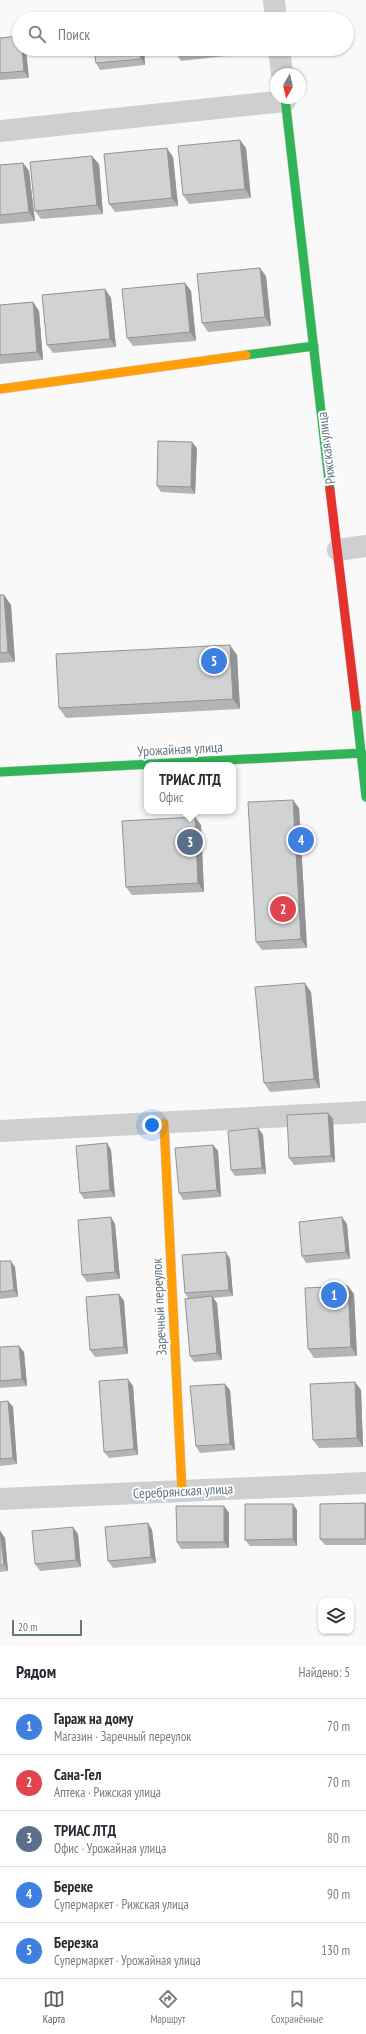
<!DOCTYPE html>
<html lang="ru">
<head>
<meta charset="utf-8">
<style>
	:root { --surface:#fff; --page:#f2f2f3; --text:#2b2b33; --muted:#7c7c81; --line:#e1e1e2; --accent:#5c6169 }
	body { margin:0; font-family:"PT Sans Narrow",sans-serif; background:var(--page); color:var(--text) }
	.controls { position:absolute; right:12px; bottom:12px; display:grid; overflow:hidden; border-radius:8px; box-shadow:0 1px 3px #0004 }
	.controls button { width:36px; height:36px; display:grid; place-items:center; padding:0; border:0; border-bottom:1px solid var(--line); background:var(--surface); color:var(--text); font:20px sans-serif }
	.compass { position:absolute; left:270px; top:68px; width:36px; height:36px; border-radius:50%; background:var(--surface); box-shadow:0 1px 3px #0004; rotate:188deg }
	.scale { position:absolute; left:12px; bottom:10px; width:70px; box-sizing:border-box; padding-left:4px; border:2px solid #657683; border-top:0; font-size:11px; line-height:14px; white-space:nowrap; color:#657683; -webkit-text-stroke:3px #fff; paint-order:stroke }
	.you { position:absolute; left:152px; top:1125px; width:14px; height:14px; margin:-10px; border:3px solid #fff; border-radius:50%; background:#1a73e8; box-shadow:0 0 0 6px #1a73e833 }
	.badge { display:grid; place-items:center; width:26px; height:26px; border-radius:50%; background:var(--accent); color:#fff; font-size:13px; font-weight:700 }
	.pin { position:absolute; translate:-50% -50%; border:2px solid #fff; box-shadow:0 1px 4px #0006 }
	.popup { position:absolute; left:144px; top:762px; width:92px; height:52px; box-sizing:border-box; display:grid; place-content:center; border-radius:8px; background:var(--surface); filter:drop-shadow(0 1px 3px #0005); font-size:13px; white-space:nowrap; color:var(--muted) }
	.popup b { font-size:15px; color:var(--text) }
	.popup::after { content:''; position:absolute; left:50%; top:100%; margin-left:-8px; border:8px solid transparent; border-top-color:var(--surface) }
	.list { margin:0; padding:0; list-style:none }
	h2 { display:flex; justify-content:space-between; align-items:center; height:52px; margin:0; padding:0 16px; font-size:17px }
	h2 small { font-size:13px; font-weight:400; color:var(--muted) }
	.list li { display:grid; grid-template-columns:26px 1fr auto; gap:12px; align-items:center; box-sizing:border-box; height:56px; padding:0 16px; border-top:1px solid var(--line) }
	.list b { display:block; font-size:15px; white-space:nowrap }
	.list p { margin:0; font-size:13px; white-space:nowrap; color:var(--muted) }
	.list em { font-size:13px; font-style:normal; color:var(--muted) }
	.icon { flex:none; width:22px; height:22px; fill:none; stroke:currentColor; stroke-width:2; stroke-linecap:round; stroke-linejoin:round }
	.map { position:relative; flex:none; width:366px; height:1646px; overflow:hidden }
	.search { position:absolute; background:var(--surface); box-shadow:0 1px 3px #0004; left:12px; right:12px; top:12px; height:44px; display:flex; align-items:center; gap:10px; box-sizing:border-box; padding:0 14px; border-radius:22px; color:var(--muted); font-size:15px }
	.sheet { height:332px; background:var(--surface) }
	nav { display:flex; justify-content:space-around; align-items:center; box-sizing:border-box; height:56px; border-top:1px solid var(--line); background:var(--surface); font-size:11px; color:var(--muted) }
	nav a { display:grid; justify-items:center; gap:2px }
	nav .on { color:var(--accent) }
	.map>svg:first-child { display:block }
</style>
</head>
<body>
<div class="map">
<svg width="366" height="1646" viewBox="0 0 366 1646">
	<rect width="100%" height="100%" fill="#f9f9f9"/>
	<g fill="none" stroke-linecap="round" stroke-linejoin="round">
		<defs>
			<path id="fast" d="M285,98L330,490
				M246,355L314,346
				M356,707L366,797
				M0,772L362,753"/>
			<path id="slow" d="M0,389L246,355
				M164,1123L182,1491"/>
			<path id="jam" d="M330,490L356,707"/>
		</defs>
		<use href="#fast" stroke="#d5d6d7" stroke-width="10"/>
		<use href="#slow" stroke="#d5d6d7" stroke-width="10"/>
		<use href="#jam" stroke="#d5d6d7" stroke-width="10"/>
		<path stroke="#cecfd0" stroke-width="22" d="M274,0L276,19
			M279,49L282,74
			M0,131L285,101
			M338,550L366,546
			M0,1131L366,1112
			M0,1499L366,1483"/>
		<use href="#fast" stroke="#30b455" stroke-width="9"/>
		<use href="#slow" stroke="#ff9f0a" stroke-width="9"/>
		<use href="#jam" stroke="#e5322d" stroke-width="9"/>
	</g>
	<path fill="#b3b5b5" d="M19,36L29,78L0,80V38Z
		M94,49H144L145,65L100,70L96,63Z
		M176,49H225L226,56L181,61L176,54Z
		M246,148L251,198L189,204L183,195Z
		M173,157L178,206L115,212L109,204Z
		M23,163L29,171L35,221L0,224V165Z
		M99,164L103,214L41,219L35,211Z
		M266,276L271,326L208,332L202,323Z
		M185,283L191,291L196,341L133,346L127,338Z
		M105,289L111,298L116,347L53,353L47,345Z
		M33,302L39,311L43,360L0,364V305Z
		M197,448L195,494L161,492L157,486Z
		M0,595H4L11,605L15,662L0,663Z
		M237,655L240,709L66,718L59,708Z
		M299,808L307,948L262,950L256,942Z
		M201,825L204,892L132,895L126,887Z
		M311,992L320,1088L270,1092L264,1083Z
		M333,1119L335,1162L294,1165L289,1158Z
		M258,1128L263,1135L266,1174L235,1176L231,1170Z
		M107,1143L111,1150L115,1197L84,1199L80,1193Z
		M213,1145L218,1151L221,1197L183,1200L179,1193Z
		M115,1224L120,1279L87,1282L82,1275Z
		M347,1224L350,1259L306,1263L302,1256Z
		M230,1259L233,1296L213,1298L217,1303L222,1360L194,1362L190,1356L188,1298L185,1293Z
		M0,1261L15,1267L18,1297L0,1299Z
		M119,1294L124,1301L128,1354L95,1357L90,1350Z
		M354,1294L357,1356L314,1358L308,1349Z
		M0,1347L24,1352L27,1386L0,1388Z
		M355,1382L361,1390L363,1447L319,1448L313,1440Z
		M133,1386L138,1455L109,1458L104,1452Z
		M230,1390L235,1450L200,1453L196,1446Z
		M8,1401L13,1407L17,1464L0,1466V1402Z
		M365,1503L366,1504V1545H325L320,1539Z
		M224,1506L229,1513V1548L181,1549L177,1542Z
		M297,1510V1546H250L245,1540Z
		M148,1523L152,1530L156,1563L113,1568L108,1561Z
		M0,1531L5,1538L8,1571L0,1572Z
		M78,1534L81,1567L40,1571L35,1564Z"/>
	<path fill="#929394" d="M218,14L221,19H218Z
		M22,49H26L29,78L24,71Z
		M140,49H144L145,65L141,59Z
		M221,49H225L226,56L221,50Z
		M240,140L246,148L251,198L245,189Z
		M167,148L173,157L178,206L172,198Z
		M92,156L99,164L103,214L97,205Z
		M23,163L29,171L35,221L29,212Z
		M260,268L266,276L271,326L265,317Z
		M185,283L191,291L196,341L190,332Z
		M105,289L111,298L116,347L110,339Z
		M33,302L39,311L43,360L37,352Z
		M192,442L197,448L195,494L191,487Z
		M4,595L11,605L15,662L8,652Z
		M230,645L237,655L240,709L233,699Z
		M293,800L299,808L307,948L301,939Z
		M195,817L201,825L204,892L198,883Z
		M305,983L311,992L320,1088L314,1079Z
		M328,1113L333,1119L335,1162L331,1156Z
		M258,1128L263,1135L266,1174L262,1168Z
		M107,1143L111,1150L115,1197L110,1190Z
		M213,1145L218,1151L221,1197L217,1190Z
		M111,1217L115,1224L120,1279L115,1272Z
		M342,1217L347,1224L350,1259L346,1252Z
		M226,1252L230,1259L233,1296L229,1290Z
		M11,1261L15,1267L18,1297L14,1290Z
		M348,1286L354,1294L357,1356L351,1347Z
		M119,1294L124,1301L128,1354L124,1347Z
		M212,1296L217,1303L222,1360L217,1353Z
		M19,1346L24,1352L27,1386L22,1379Z
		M128,1379L133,1386L138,1455L134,1449Z
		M355,1382L361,1390L363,1447L357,1438Z
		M225,1384L230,1390L235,1450L230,1444Z
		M8,1401L13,1407L17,1464L13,1458Z
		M365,1503L366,1504V1539H365Z
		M293,1504L297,1510V1546L293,1539Z
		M224,1506L229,1513V1548L224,1542Z
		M148,1523L152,1530L156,1563L151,1557Z
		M73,1527L78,1534L81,1567L76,1560Z
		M0,1531L5,1538L8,1571L4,1565Z"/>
	<path fill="#d0d2d3" stroke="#929394" d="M218,14V19H173Z
		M19,36V49H22L24,71L0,73V38Z
		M94,49H140L141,59L96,63Z
		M176,49H221V50L176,54Z
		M240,140L245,189L183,195L178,146Z
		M167,148L172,198L109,204L104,154Z
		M92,156L97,205L35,211L30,162Z
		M23,163L29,212L0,215V165Z
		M260,268L265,317L202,323L197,274Z
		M185,283L190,332L127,338L122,289Z
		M105,289L110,339L47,345L42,295Z
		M33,302L37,352L0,355V305Z
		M158,441L192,442L191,487L157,486Z
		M0,595H4L8,652L0,653Z
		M230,645L233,699L59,708L56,654Z
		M293,800L301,939L256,942L248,802Z
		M195,817L198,883L126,887L122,821Z
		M305,983L314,1079L264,1083L255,987Z
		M328,1113L331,1156L289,1158L287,1115Z
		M258,1128L262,1168L231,1170L228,1131Z
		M107,1143L110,1190L80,1193L76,1146Z
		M213,1145L217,1190L179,1193L175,1148Z
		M111,1217L115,1272L82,1275L78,1220Z
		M342,1217L346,1252L302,1256L299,1222Z
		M226,1252L229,1290L185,1293L182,1255Z
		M0,1261H11L14,1290L0,1292Z
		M348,1286L351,1347L308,1349L305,1288Z
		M119,1294L124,1347L90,1350L86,1297Z
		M212,1296L217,1353L190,1356L185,1299Z
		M19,1346L22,1379L0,1381V1347Z
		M128,1379L134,1449L104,1452L99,1381Z
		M355,1382L357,1438L313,1440L310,1384Z
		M225,1384L230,1444L196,1446L190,1386Z
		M8,1401L13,1458L0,1459V1402Z
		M365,1503V1539H320V1504Z
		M245,1504H293V1539L245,1540Z
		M176,1506H224V1542H177Z
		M148,1523L151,1557L108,1561L105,1527Z
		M73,1527L76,1560L35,1564L32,1531Z
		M0,1531L4,1565H0Z"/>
	<g text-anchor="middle" stroke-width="4" stroke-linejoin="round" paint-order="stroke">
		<g font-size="14" fill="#657683" stroke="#fff">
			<text transform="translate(326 448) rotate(-97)" y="5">Рижская улица</text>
			<text transform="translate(180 749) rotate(-3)" y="5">Урожайная улица</text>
			<text transform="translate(159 1307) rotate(-93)" y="5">Заречный переулок</text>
			<text transform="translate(183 1491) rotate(-3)" y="5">Серебрянская улица</text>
		</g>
	</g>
</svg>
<div class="controls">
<button><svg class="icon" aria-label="layers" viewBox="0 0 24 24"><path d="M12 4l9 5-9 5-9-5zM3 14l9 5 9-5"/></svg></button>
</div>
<svg class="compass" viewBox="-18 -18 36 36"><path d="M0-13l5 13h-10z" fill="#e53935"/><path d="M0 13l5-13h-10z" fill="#7c7c81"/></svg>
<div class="scale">20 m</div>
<div class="you"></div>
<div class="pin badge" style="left:334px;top:1295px;background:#3f7fe0">1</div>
<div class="pin badge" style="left:283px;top:909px;background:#e0444e">2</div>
<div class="pin badge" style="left:190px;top:842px;background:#5c6f8a">3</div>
<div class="popup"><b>ТРИАС ЛТД</b>Офис</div>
<div class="pin badge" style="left:301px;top:840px;background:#3f7fe0">4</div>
<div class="pin badge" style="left:214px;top:661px;background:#3f7fe0">5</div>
<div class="search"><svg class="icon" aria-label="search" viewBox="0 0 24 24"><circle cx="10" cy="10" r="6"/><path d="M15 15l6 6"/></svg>Поиск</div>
</div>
<section class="sheet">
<h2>Рядом<small>Найдено: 5</small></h2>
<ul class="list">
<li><span class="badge" style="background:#3f7fe0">1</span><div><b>Гараж на дому</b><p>Магазин · Заречный переулок</p></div><em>70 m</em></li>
<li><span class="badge" style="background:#e0444e">2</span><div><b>Сана-Гел</b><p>Аптека · Рижская улица</p></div><em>70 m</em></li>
<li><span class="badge" style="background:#5c6f8a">3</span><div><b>ТРИАС ЛТД</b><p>Офис · Урожайная улица</p></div><em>80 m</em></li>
<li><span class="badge" style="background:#3f7fe0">4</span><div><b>Береке</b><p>Супермаркет · Рижская улица</p></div><em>90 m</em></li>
<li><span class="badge" style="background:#3f7fe0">5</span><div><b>Березка</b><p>Супермаркет · Урожайная улица</p></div><em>130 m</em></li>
</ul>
</section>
<nav>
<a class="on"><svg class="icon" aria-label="map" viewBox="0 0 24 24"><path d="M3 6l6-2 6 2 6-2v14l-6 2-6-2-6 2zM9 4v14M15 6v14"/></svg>Карта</a>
<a><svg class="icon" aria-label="directions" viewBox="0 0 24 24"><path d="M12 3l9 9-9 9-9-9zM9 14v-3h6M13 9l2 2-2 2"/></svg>Маршрут</a>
<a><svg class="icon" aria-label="saved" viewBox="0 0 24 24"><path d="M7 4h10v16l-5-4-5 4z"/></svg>Сохранённые</a>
</nav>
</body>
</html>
